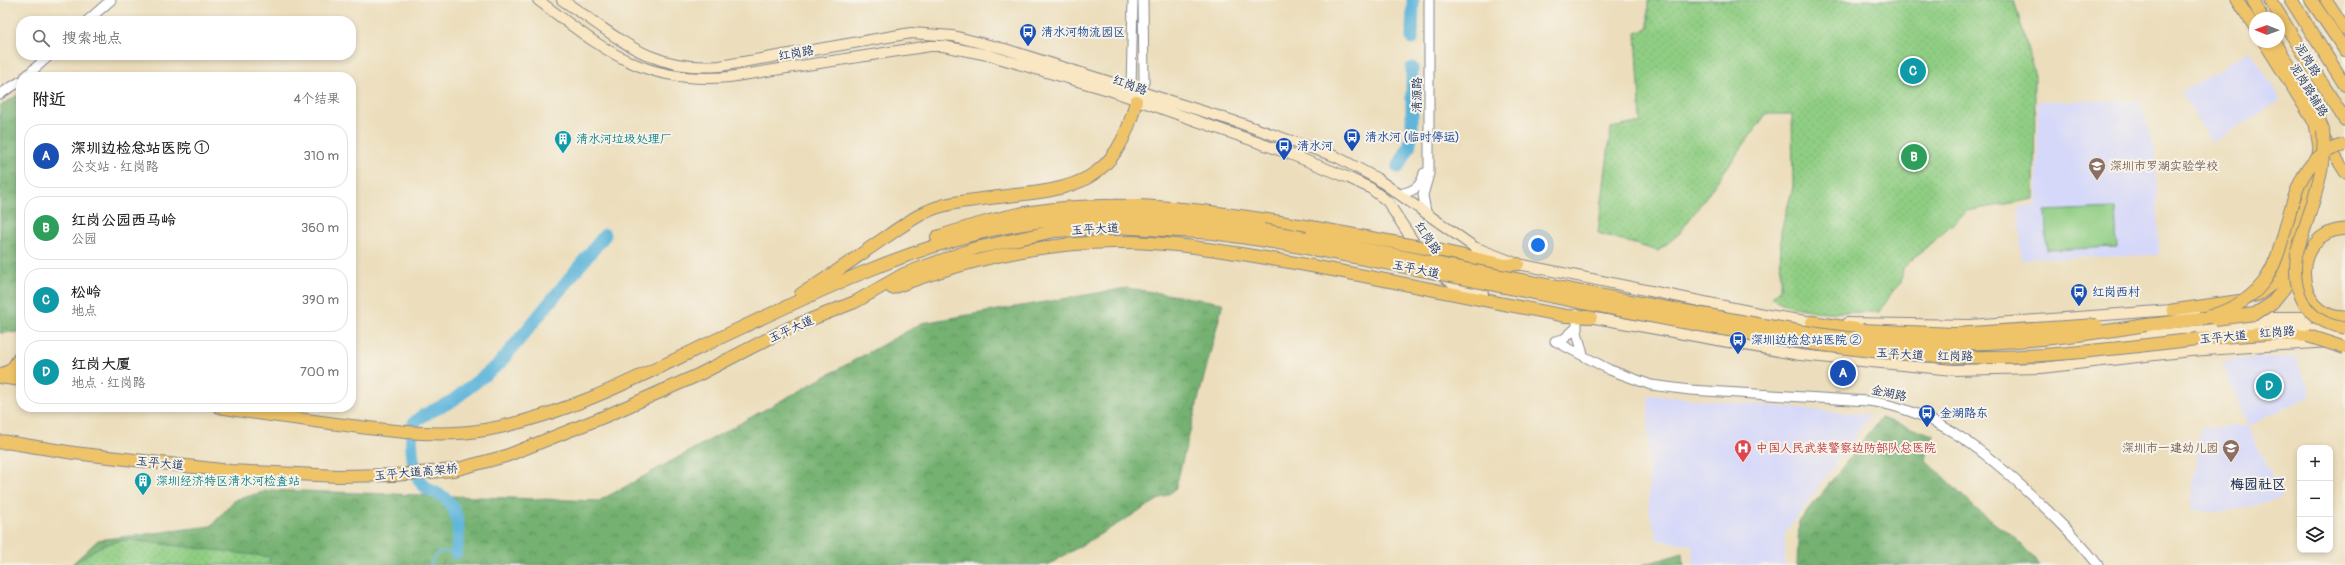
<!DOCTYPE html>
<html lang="zh">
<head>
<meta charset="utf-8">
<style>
	:root { --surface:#fff; --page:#f2f2f2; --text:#222; --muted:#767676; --line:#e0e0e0; --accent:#b45309 }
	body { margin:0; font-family:Pangolin,"LXGW WenKai TC",sans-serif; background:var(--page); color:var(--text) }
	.controls { position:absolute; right:12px; bottom:12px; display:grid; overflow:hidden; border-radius:8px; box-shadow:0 2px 6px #0003 }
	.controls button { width:36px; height:36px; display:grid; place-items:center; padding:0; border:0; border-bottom:1px solid var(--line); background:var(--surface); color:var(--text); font:20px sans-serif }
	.compass { position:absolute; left:2249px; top:12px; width:36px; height:36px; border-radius:50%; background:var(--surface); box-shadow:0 2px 6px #0003; rotate:271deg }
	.you { position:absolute; left:1538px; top:245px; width:14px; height:14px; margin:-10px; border:3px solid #fff; border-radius:50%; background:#1a73e8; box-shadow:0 0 0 6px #1a73e833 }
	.badge { display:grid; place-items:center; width:26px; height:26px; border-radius:50%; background:var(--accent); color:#fff; font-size:13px; font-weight:700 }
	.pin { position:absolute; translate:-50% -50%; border:2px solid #fff; box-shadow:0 1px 4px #0006 }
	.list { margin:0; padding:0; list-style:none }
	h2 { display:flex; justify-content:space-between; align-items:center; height:52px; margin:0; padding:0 16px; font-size:17px }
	h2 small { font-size:13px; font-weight:400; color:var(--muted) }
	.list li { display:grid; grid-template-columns:26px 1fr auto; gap:12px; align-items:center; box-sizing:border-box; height:64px; margin:0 8px 8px; padding:0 8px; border:1px solid var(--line); border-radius:16px }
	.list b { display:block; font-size:15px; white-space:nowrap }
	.list p { margin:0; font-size:13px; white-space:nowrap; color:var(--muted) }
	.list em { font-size:13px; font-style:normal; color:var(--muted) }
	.icon { flex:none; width:22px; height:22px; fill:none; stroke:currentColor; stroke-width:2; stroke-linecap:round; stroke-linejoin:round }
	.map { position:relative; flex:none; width:2345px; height:565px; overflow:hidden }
	.search { position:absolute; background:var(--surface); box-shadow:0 2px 6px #0003; left:16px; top:16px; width:340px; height:44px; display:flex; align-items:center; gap:10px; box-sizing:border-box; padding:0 14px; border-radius:16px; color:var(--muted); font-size:15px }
	.panel { position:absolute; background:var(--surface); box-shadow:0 2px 6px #0003; left:16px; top:72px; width:340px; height:340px; border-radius:16px }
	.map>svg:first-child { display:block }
</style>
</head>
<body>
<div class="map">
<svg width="2345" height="565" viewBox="0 0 2345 565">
	<defs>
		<pattern id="forest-crowns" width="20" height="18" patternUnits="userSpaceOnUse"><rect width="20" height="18" fill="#74b171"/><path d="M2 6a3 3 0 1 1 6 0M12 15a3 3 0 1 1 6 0" fill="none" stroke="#5e9060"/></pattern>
		<pattern id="park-dots" width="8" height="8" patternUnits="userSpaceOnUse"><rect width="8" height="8" fill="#90ce83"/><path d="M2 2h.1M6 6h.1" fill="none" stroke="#7cb174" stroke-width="1.8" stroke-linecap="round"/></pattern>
	</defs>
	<rect width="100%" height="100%" fill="#f7f3e8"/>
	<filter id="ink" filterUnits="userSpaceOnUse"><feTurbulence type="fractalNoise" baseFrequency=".025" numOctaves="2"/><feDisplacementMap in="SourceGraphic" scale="8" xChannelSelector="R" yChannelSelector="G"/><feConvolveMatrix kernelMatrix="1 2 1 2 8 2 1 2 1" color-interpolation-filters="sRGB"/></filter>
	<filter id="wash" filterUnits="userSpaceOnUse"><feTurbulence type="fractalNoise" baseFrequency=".012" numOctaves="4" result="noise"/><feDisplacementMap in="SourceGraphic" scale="16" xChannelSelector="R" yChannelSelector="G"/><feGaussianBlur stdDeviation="0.9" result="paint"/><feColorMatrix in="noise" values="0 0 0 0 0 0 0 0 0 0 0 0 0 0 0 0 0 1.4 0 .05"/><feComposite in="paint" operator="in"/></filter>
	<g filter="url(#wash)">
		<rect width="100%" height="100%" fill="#ecdebc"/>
		<path fill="#d5d8f9" d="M2250,50L2281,100L2212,143L2181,93Z
			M2038,101H2140L2156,157L2159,255L2021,259L2019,207L2037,205Z
			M2295,357L2311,395L2248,426L2283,498L2223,512L2191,509L2199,427L2248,426L2222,364L2236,359Z
			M1648,395L1871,415L1785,534V565H1693L1692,545L1657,540L1649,510Z"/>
		<path fill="#90ce83" stroke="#567e70" d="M2115,208L2117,247L2047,250L2045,211Z"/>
		<path fill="url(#forest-crowns)" stroke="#487068" d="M21,93V332L0,333V106Z
			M1127,288L1223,303L1175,490L1048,565H71L98,540L211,526L235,500L270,490L599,501L922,323Z
			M1881,418L1933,435L1926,460L1977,510L2018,541L2040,565H1797L1799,522Z
			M1683,553L1684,565H1642Z"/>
		<path fill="url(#park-dots)" stroke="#567e70" d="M1648,0H2014L2035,76L2034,199L1967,211L1903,268L1901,283L1892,292L1880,312C1841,312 1807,316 1771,298L1780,290L1781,231L1793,187L1792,114H1766L1679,234L1658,251L1598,233L1611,128L1641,122L1636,33L1648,29Z
			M128,540L270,557L268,565H73C92,550 103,543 128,540Z"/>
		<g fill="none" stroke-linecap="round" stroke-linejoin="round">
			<path stroke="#5eb5da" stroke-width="2" d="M430,565C438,549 439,551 456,553"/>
			<path stroke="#5eb5da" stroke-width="13" d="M1412,39L1413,0
				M1398,167L1409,147L1412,133V68
				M456,553C460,536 460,510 445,498C438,493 429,491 423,485C412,474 409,437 414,423L422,416L452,401L499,364L605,235"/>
		</g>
	</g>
	<g filter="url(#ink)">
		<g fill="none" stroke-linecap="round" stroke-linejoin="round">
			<defs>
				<path id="tertiary" d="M1133,0L1131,88L1133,94
					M87,21L111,0
					M25,77L50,55
					M0,94L21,81
					M1137,98L1144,82L1143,0
					M1400,194C1414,191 1421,187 1424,173
					M1426,212L1423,195L1429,174V0
					M1577,314V332L1583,355
					M1555,341L1610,370L1651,385L1690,390L1868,401C1939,410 1993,458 2042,505C2062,524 2081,543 2098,565
					M1555,341L1564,339L1577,327"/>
				<path id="secondary" d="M538,0C603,49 643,85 729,77L930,46H943L988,55L1112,91L1285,152L1349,178L1370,188L1387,201L1419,250
					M562,0C618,36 648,72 720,66L911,33L953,36L1005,49L1240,123L1337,157L1376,178L1474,247L1518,264L1768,315L1819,323
					M1438,273L1457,286L1483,294
					M1584,316L1800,355L1953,370L2041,368L2190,351L2345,341
					M2248,317H2320
					M1847,323L1970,325L2172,310L2208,315
					M2050,345L2256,325L2309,327L2345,336"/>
				<path id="primary" d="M2237,0L2255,28
					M2326,0L2345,29
					M2264,42L2345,172
					M2345,229C2289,232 2293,318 2345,317
					M2172,310L2243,300L2260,294L2278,280L2288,260L2316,170L2319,147L2315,124"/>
				<path id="trunk" d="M2253,0L2262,18
					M2270,0L2345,120
					M2291,0L2345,85
					M2311,0L2345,50
					M2275,42L2312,104L2323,130
					M937,237C968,227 999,217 1031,212C1126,197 1217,211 1311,227
					M1442,251L1505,265L1518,264
					M892,288C963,261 1036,243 1113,242C1175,241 1235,253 1295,263C1385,279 1476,299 1566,316L1591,317
					M801,294C832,276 860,254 889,235C902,226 914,217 928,211C943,204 959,202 975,200C1057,188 1113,198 1136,101
					M2272,303L2285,287L2295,259
					M1812,322L1862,330
					M2146,325L2201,319
					M2198,339L2262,334L2308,336
					M0,377L21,380
					M219,407C266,415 313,421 360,427C401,432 443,437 485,430C576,414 661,365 743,327C823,289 905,250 992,230C1081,210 1175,215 1263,230
					M6,442L74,453L230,471L339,476L394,475L454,470L506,456L606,416L698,375L789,328L855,302L904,274L976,248L1055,231L1116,227L1213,233L1261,240"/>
				<path id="motorway" d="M0,376L12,370L20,358
					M0,442H6"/>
			</defs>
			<use href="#tertiary" stroke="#84868d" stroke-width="11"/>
			<use href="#secondary" stroke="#84868d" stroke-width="12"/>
			<use href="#primary" stroke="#84868d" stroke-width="13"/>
			<use href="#trunk" stroke="#84868d" stroke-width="14"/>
			<use href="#motorway" stroke="#84868d" stroke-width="15"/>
			<use href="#tertiary" stroke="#fff" stroke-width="9"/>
			<use href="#secondary" stroke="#f9e7c3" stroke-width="10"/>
			<use href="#primary" stroke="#efc469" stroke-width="11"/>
			<use href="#trunk" stroke="#efc469" stroke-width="12"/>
			<use href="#motorway" stroke="#efc469" stroke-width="13"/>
			<defs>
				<path id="primary-bridge" d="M2297,252C2291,289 2303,322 2345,328"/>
				<path id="trunk-bridge" d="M1311,227L1442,251
					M1263,230C1406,256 1548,287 1691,312C1769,326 1847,342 1927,344C1999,345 2074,337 2146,325
					M1261,240C1402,264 1542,296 1682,322C1767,337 1851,352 1937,356C2024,361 2111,349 2198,339
					M2297,252C2309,212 2327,173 2323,130
					M2201,319C2226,312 2247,303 2263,283C2295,242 2282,157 2345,145
					M2215,319L2255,314L2272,303
					M1862,330L1955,334L2096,325
					M2308,336L2345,348"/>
			</defs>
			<use href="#primary-bridge" stroke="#84868d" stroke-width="13" stroke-linecap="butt"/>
			<use href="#trunk-bridge" stroke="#84868d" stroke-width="14" stroke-linecap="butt"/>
			<use href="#primary-bridge" stroke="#efc469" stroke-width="11"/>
			<use href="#trunk-bridge" stroke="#efc469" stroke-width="12"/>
		</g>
	</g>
	<defs>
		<symbol id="bus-pin" viewBox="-11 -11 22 30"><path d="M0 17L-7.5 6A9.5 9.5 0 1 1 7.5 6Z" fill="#1a4fb4" stroke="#f7f3e8"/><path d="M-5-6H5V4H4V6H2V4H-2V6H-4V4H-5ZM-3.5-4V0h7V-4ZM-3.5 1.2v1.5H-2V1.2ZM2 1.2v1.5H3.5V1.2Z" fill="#fff"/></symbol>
		<symbol id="building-pin" viewBox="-11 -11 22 30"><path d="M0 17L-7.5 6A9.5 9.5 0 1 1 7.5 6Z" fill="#0f9aa8" stroke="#f7f3e8"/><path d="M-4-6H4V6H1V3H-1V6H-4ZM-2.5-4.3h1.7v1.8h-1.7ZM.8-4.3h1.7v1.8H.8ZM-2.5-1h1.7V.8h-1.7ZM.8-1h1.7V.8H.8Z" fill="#fff"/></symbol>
		<symbol id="school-pin" viewBox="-11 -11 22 30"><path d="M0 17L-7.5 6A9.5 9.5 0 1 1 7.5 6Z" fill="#8d6e63" stroke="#f7f3e8"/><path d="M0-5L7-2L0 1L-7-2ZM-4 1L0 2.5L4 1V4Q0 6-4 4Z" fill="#fff"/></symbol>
		<symbol id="hospital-pin" viewBox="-11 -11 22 30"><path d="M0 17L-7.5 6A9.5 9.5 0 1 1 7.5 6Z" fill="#e0444e" stroke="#f7f3e8"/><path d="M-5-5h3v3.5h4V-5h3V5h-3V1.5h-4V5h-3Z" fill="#fff"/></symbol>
	</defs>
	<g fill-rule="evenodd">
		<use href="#bus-pin" x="1018" y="22" width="20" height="27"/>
		<use href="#bus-pin" x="1342" y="127" width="20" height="27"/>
		<use href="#building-pin" x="553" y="129" width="20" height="27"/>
		<use href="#bus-pin" x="1274" y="136" width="20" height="27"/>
		<use href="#school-pin" x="2087" y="156" width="20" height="27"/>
		<use href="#bus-pin" x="2069" y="282" width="20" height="27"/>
		<use href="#bus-pin" x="1728" y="330" width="20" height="27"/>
		<use href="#bus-pin" x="1917" y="403" width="20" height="27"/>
		<use href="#hospital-pin" x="1733" y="438" width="20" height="27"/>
		<use href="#school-pin" x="2221" y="438" width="20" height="27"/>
		<use href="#building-pin" x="133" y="471" width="20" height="27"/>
	</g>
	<g text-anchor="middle" stroke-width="4" stroke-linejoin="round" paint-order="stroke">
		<g font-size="12" fill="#164399" stroke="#f7f3e8" text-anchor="start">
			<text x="1041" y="36">清水河物流园区</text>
			<text x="1365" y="141">清水河 (临时停运)</text>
			<text x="1297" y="150">清水河</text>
			<text x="2092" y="296">红岗西村</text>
			<text x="1751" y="344">深圳边检总站医院 ②</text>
			<text x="1940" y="417">金湖路东</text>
		</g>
		<g font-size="12" fill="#1b2f5e" stroke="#f7f3e8">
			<text transform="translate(796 53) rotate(-10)" y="4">红岗路</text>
			<text transform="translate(2308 60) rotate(58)" y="4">泥岗路</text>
			<text transform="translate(1130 85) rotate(20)" y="4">红岗路</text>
			<text transform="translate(2309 90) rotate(58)" y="4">泥岗路辅路</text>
			<text transform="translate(1417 95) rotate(-90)" y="4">清源路</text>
			<text transform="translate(1095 229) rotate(-3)" y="4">玉平大道</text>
			<text transform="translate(1428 238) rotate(57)" y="4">红岗路</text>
			<text transform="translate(1416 269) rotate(12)" y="4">玉平大道</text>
			<text transform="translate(791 329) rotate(-24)" y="4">玉平大道</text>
			<text transform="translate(2277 332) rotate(-4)" y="4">红岗路</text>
			<text transform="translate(2223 337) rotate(-5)" y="4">玉平大道</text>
			<text transform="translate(1900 354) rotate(4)" y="4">玉平大道</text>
			<text transform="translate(1955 356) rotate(1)" y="4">红岗路</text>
			<text transform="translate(1889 393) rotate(12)" y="4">金湖路</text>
			<text transform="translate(160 463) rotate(6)" y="4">玉平大道</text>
			<text transform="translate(416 472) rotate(-5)" y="4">玉平大道高架桥</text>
		</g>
		<g font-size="12" fill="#0d838f" stroke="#f7f3e8" text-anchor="start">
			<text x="576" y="143">清水河垃圾处理厂</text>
			<text x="156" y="485">深圳经济特区清水河检查站</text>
		</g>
		<g font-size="12" fill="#785e54" stroke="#f7f3e8" text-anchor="start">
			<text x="2110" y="170">深圳市罗湖实验学校</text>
			<text x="2218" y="452" text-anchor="end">深圳市一建幼儿园</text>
		</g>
		<g font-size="12" fill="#be3a42" stroke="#f7f3e8" text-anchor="start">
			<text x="1756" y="452">中国人民武装警察边防部队总医院</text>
		</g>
		<g font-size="14" font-weight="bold" fill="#1b2f5e" stroke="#f7f3e8">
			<text x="2258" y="489">梅园社区</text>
		</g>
	</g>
</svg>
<div class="controls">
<button>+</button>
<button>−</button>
<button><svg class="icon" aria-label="layers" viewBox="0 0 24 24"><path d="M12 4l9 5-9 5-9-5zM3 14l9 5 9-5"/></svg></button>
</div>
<svg class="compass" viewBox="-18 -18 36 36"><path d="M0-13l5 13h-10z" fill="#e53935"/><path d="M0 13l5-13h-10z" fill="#767676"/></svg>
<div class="you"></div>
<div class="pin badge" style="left:1843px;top:373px;background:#1a4fb4">A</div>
<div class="pin badge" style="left:1914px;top:157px;background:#2e9e5b">B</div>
<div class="pin badge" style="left:1913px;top:71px;background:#0f9aa8">C</div>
<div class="pin badge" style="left:2269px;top:386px;background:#0f9aa8">D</div>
<div class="search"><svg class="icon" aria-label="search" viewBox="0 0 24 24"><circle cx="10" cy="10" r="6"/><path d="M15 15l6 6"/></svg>搜索地点</div>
<section class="panel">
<h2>附近<small>4个结果</small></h2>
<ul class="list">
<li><span class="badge" style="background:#1a4fb4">A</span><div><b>深圳边检总站医院 ①</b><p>公交站 · 红岗路</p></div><em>310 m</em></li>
<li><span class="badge" style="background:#2e9e5b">B</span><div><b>红岗公园西马岭</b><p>公园</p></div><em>360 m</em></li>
<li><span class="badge" style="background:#0f9aa8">C</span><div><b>松岭</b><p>地点</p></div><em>390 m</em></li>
<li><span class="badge" style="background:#0f9aa8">D</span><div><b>红岗大厦</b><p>地点 · 红岗路</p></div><em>700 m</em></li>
</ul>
</section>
</div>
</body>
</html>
